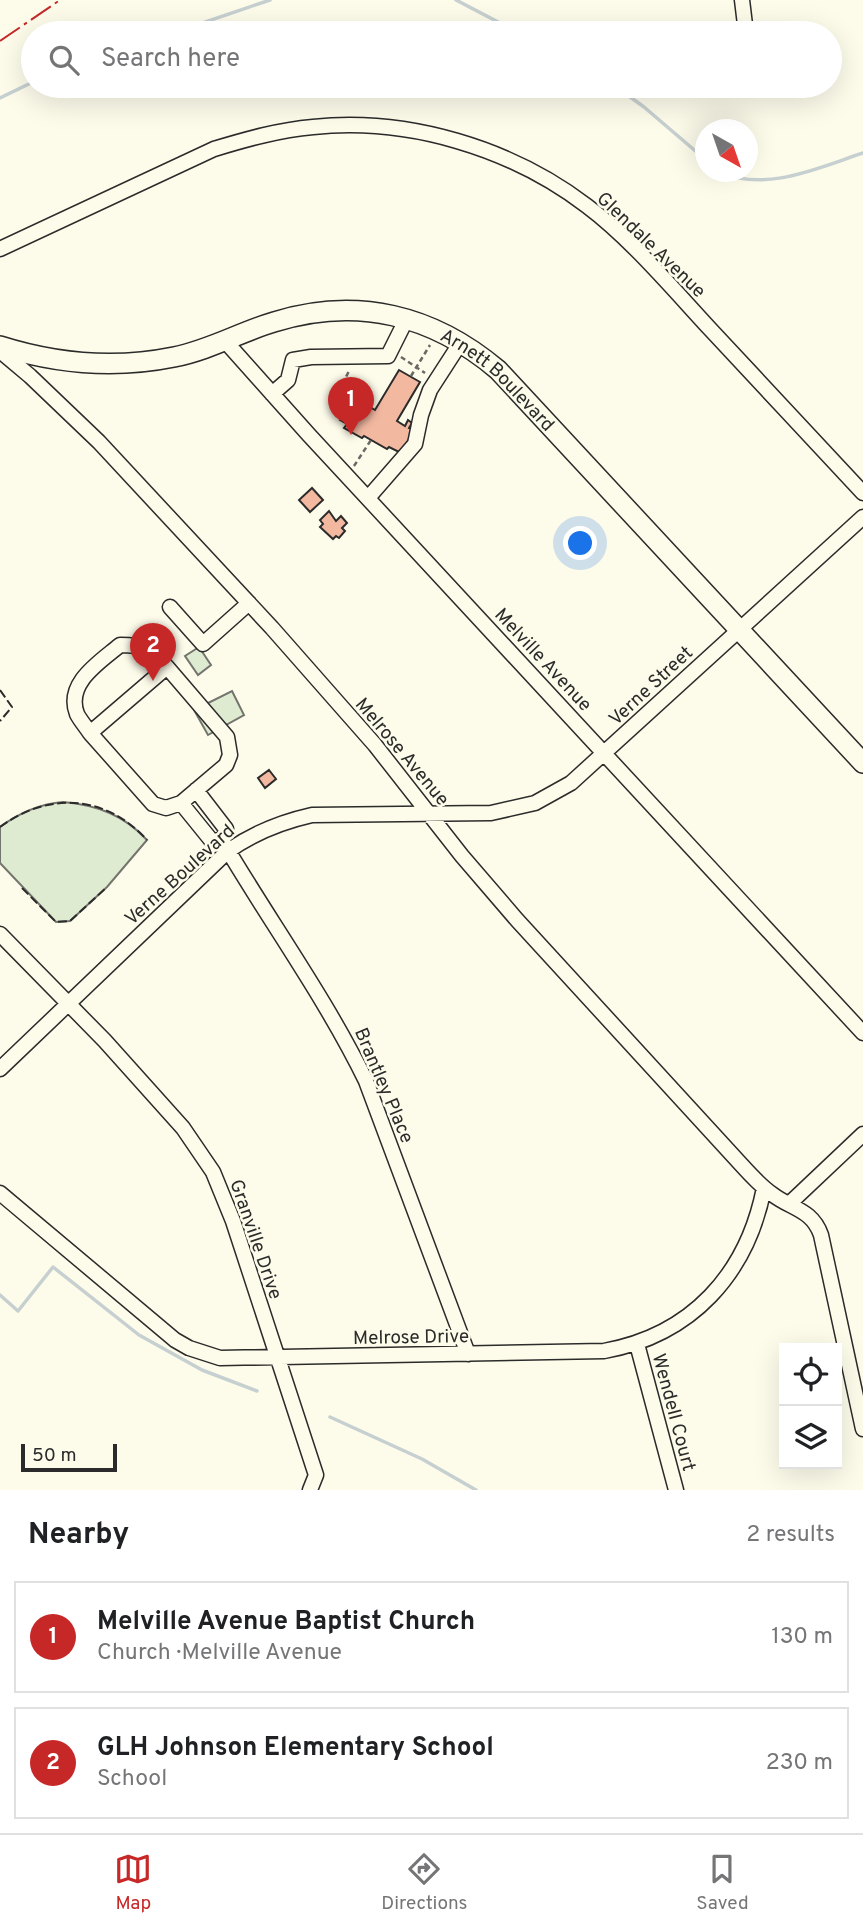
<!DOCTYPE html>
<html lang="en">
<head>
<meta charset="utf-8">
<style>
	:root { --surface:#fff; --page:#f2f2f2; --text:#202124; --muted:#757577; --line:#e0e0e0; --accent:#c62828 }
	body { margin:0; font-family:Overpass,sans-serif; background:var(--page); color:var(--text) }
	.controls { position:absolute; right:21px; bottom:21px; display:grid; overflow:hidden; border-radius:0px; box-shadow:0 7px 28px #0002 }
	.controls button { width:63px; height:63px; display:grid; place-items:center; padding:0; border:0; border-bottom:2px solid var(--line); background:var(--surface); color:var(--text); font:35px sans-serif }
	.compass { position:absolute; left:695px; top:119px; width:63px; height:63px; border-radius:50%; background:var(--surface); box-shadow:0 7px 28px #0002; rotate:140deg }
	.scale { position:absolute; left:21px; bottom:18px; width:96px; box-sizing:border-box; padding-left:7px; border:4px solid #2b2b2b; border-top:0; font-size:19px; line-height:24px; white-space:nowrap; color:#2b2b2b; -webkit-text-stroke:5px #fdfbea; paint-order:stroke }
	.you { position:absolute; left:581px; top:544px; width:24px; height:24px; margin:-18px; border:5px solid #fff; border-radius:50%; background:#1a73e8; box-shadow:0 0 0 10px #1a73e833 }
	.badge { display:grid; place-items:center; width:46px; height:46px; border-radius:50%; background:var(--accent); color:#fff; font-size:23px; font-weight:700 }
	.pin { position:absolute; translate:-50% -58px; filter:drop-shadow(0 2px 4px #0008) }
	.pin::after { content:''; position:absolute; top:37px; width:24px; height:21px; background:inherit; clip-path:polygon(0 0,100% 0,50% 100%) }
	.list { margin:0; padding:0; list-style:none }
	h2 { display:flex; justify-content:space-between; align-items:center; height:91px; margin:0; padding:0 28px; font-size:30px }
	h2 small { font-size:23px; font-weight:400; color:var(--muted) }
	.list li { display:grid; grid-template-columns:46px 1fr auto; gap:21px; align-items:center; box-sizing:border-box; height:112px; margin:0 14px 14px; padding:0 14px; border:2px solid var(--line); border-radius:0px }
	.list b { display:block; font-size:26px; white-space:nowrap }
	.list p { margin:0; font-size:23px; white-space:nowrap; color:var(--muted) }
	.list em { font-size:23px; font-style:normal; color:var(--muted) }
	.icon { flex:none; width:38px; height:38px; fill:none; stroke:currentColor; stroke-width:2; stroke-linecap:round; stroke-linejoin:round }
	.map { position:relative; flex:none; width:863px; height:1490px; overflow:hidden }
	.search { position:absolute; background:var(--surface); box-shadow:0 7px 28px #0002; left:21px; right:21px; top:21px; height:77px; display:flex; align-items:center; gap:18px; box-sizing:border-box; padding:0 24px; border-radius:38px; color:var(--muted); font-size:26px }
	.sheet { height:343px; background:var(--surface) }
	nav { display:flex; justify-content:space-around; align-items:center; box-sizing:border-box; height:98px; border-top:2px solid var(--line); background:var(--surface); font-size:19px; color:var(--muted) }
	nav a { display:grid; justify-items:center; gap:4px }
	nav .on { color:var(--accent) }
	.map>svg:first-child { display:block }
</style>
</head>
<body>
<div class="map">
<svg width="863" height="1490" viewBox="0 0 863 1490">
	<rect width="100%" height="100%" fill="#fdfbea"/>
	<path fill="#deebd1" stroke="#74746e" stroke-width="2" d="M199,647L211,665L198,675L185,656Z
		M232,691L244,715L208,735L194,710Z
		M63,802C97,805 124,815 147,840L107,887L70,921L56,922L0,863V827C19,813 40,804 63,802Z"/>
	<g fill="none" stroke-linecap="round" stroke-linejoin="round">
		<path stroke="#c7d0d0" stroke-width="3.5" d="M456,0L519,33
			M173,33L270,0
			M615,86L644,107L706,160
			M0,98L33,82
			M721,172C765,193 820,167 863,153
			M0,1295L18,1311L53,1267L139,1335L202,1370L257,1391
			M330,1417L422,1459L476,1490"/>
	</g>
	<path fill="#f2b8a0" stroke="#2b2b2b" stroke-width="2" d="M399,370L420,382L397,421L405,426L408,420L412,423L409,428L414,430L401,453L389,447L387,449L364,436L362,438L344,428L347,424L340,420L353,397L375,410Z
		M312,488L323,500L310,512L299,500Z
		M329,511L336,521L341,516L347,523L342,528L345,531L339,538L336,536L333,539L320,527L323,524L320,520Z
		M269,770L276,779L265,788L258,778Z"/>
	<g fill="none" stroke-linecap="round" stroke-linejoin="round">
		<defs>
			<path id="minor" d="M742,0L746,33
				M0,249L214,149C247,139 279,130 313,127C408,117 511,148 587,206C631,239 673,289 711,330C762,384 812,439 863,493
				M226,342L309,435L863,1033
				M0,351L30,376L99,442L272,628L375,745L462,856L517,920L737,1160C748,1172 759,1185 772,1194C791,1209 812,1209 821,1235L863,1429
				M272,394L288,380L293,360L311,357L388,356L407,318
				M368,498L415,444L421,415L430,390L461,342
				M170,607L203,644L249,603
				M167,667L227,737L230,755L226,765L181,803L166,808L153,804L90,733Z
				M90,733C86,727 80,720 77,714C65,683 100,662 120,645C145,645 150,649 167,667
				M196,790L226,829L223,842C270,922 325,997 366,1081L468,1354
				M181,803L211,840L223,842
				M0,934L105,1041L183,1128L213,1172L233,1221L316,1475L310,1490
				M0,1069L228,851C255,832 281,822 312,815L491,813L535,803L571,783L863,517
				M0,1193L175,1340L189,1348L220,1358L604,1351C692,1335 747,1274 764,1188
				M789,1204L863,1134
				M637,1344L676,1490"/>
			<g id="major">
				<path id="s1" d="M0,346C57,364 115,369 174,357C210,350 240,332 274,322C357,296 433,315 498,370L863,763"/>
			</g>
		</defs>
		<use href="#minor" stroke="#2b2b2b" stroke-width="17"/>
		<use href="#major" stroke="#2b2b2b" stroke-width="22"/>
		<path stroke="#6a6964" stroke-width="2.5" stroke-dasharray="5 3.5" stroke-linecap="butt" d="M401,357L425,373
			M411,376L430,345
			M348,405L341,400L339,391L350,369
			M354,466L371,440"/>
		<use href="#minor" stroke="#fdfbea" stroke-width="14"/>
		<use href="#major" stroke="#fdfbea" stroke-width="19"/>
		<path stroke="#2b2b2b" stroke-width="2" stroke-dasharray="9 3.5" stroke-linecap="butt" d="M0,690L12,707L0,721
			M0,827C49,791 106,795 147,840
			M22,888L56,922L70,921L107,887"/>
		<path stroke="#c62828" stroke-width="2" stroke-dasharray="24 5 3.5 5" stroke-linecap="butt" d="M0,41L60,0"/>
	</g>
	<g text-anchor="middle" stroke-width="5" stroke-linejoin="round" paint-order="stroke">
		<g font-size="19" fill="#2b2b2b" stroke="#fdfbea">
			<text transform="translate(652 244) rotate(44)" y="7">Glendale Avenue</text>
			<text dy="7" stroke="none"><textPath href="#s1" startOffset="528">Arnett Boulevard</textPath></text>
			<text transform="translate(544 659) rotate(47)" y="7">Melville Avenue</text>
			<text transform="translate(650 685) rotate(-43)" y="7">Verne Street</text>
			<text transform="translate(403 751) rotate(50)" y="7">Melrose Avenue</text>
			<text transform="translate(179 874) rotate(-42)" y="7">Verne Boulevard</text>
			<text transform="translate(385 1085) rotate(67)" y="7">Brantley Place</text>
			<text transform="translate(257 1239) rotate(71)" y="7">Granville Drive</text>
			<text transform="translate(411 1336) rotate(-1)" y="7">Melrose Drive</text>
			<text transform="translate(675 1412) rotate(75)" y="7">Wendell Court</text>
		</g>
	</g>
</svg>
<div class="controls">
<button><svg class="icon" aria-label="locate" viewBox="0 0 24 24"><circle cx="12" cy="12" r="6"/><path d="M12 2v4M12 18v4M2 12h4M18 12h4"/></svg></button>
<button><svg class="icon" aria-label="layers" viewBox="0 0 24 24"><path d="M12 4l9 5-9 5-9-5zM3 14l9 5 9-5"/></svg></button>
</div>
<svg class="compass" viewBox="-18 -18 36 36"><path d="M0-13l5 13h-10z" fill="#e53935"/><path d="M0 13l5-13h-10z" fill="#757577"/></svg>
<div class="scale">50 m</div>
<div class="you"></div>
<div class="pin badge" style="left:351px;top:435px">1</div>
<div class="pin badge" style="left:153px;top:681px">2</div>
<div class="search"><svg class="icon" aria-label="search" viewBox="0 0 24 24"><circle cx="10" cy="10" r="6"/><path d="M15 15l6 6"/></svg>Search here</div>
</div>
<section class="sheet">
<h2>Nearby<small>2 results</small></h2>
<ul class="list">
<li><span class="badge">1</span><div><b>Melville Avenue Baptist Church</b><p>Church · Melville Avenue</p></div><em>130 m</em></li>
<li><span class="badge">2</span><div><b>GLH Johnson Elementary School</b><p>School</p></div><em>230 m</em></li>
</ul>
</section>
<nav>
<a class="on"><svg class="icon" aria-label="map" viewBox="0 0 24 24"><path d="M3 6l6-2 6 2 6-2v14l-6 2-6-2-6 2zM9 4v14M15 6v14"/></svg>Map</a>
<a><svg class="icon" aria-label="directions" viewBox="0 0 24 24"><path d="M12 3l9 9-9 9-9-9zM9 14v-3h6M13 9l2 2-2 2"/></svg>Directions</a>
<a><svg class="icon" aria-label="saved" viewBox="0 0 24 24"><path d="M7 4h10v16l-5-4-5 4z"/></svg>Saved</a>
</nav>
</body>
</html>
